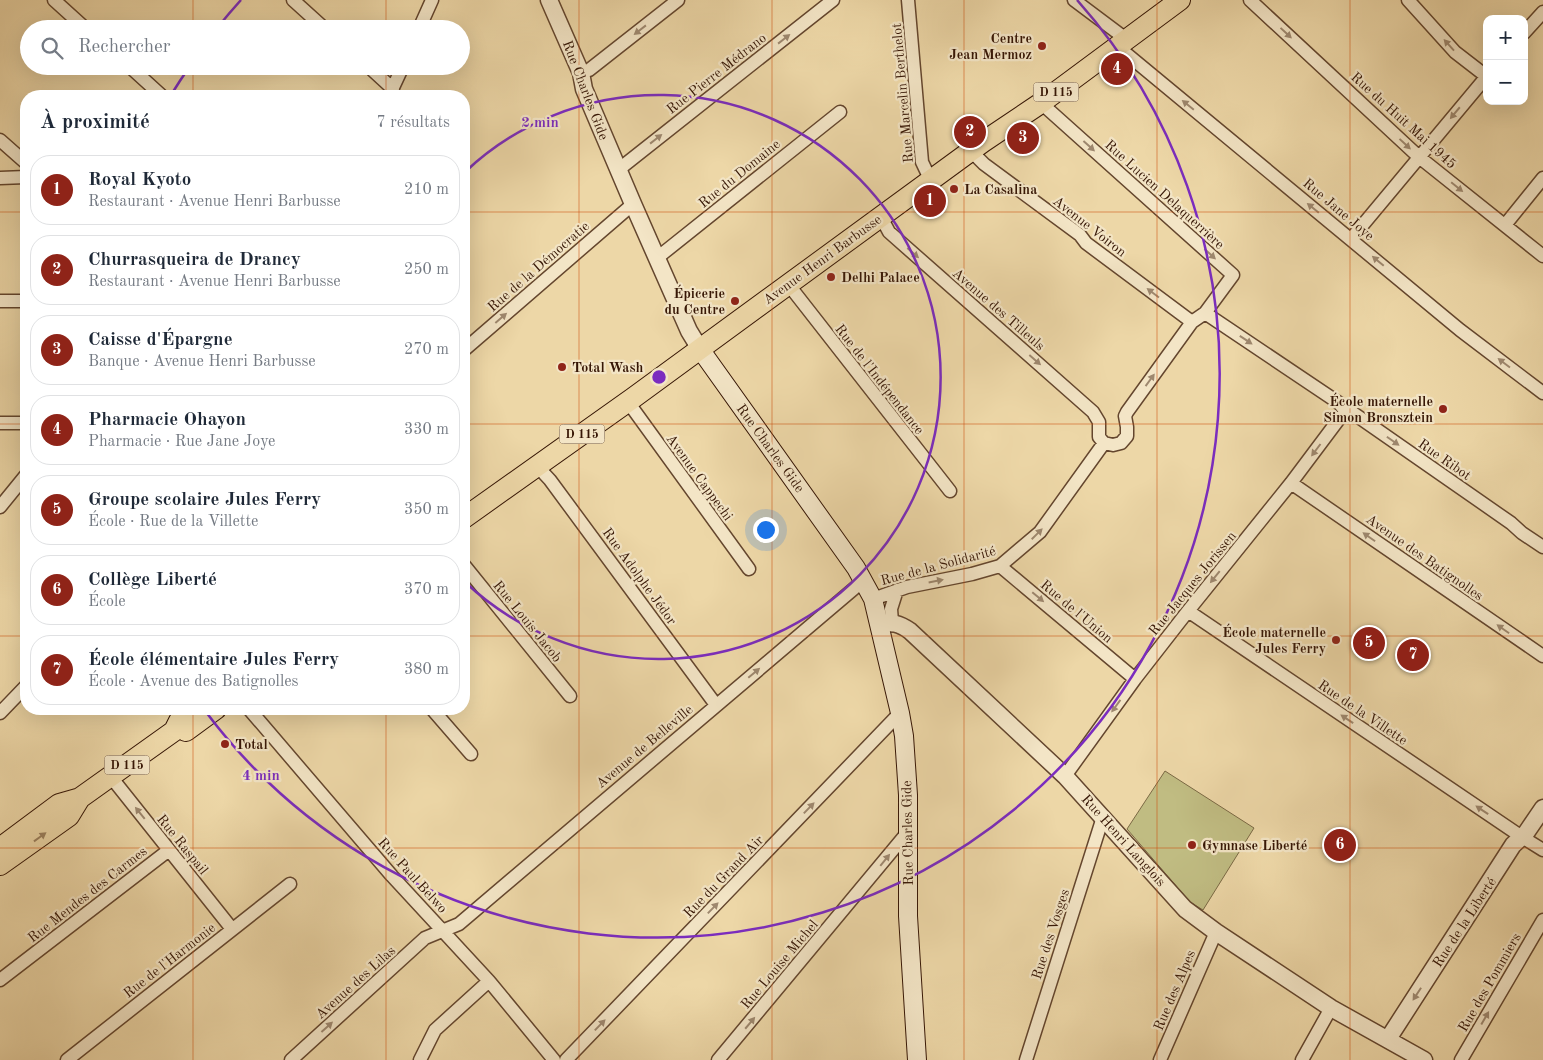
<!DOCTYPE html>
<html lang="fr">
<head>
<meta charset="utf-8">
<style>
	:root { --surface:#fff; --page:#f2f2f3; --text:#1f2937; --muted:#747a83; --line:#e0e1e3; --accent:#8f2418 }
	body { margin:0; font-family:"Old Standard TT",serif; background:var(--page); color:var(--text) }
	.controls { position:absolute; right:15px; top:15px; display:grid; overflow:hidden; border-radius:10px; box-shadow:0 5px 20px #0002 }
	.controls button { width:45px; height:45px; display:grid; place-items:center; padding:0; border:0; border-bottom:1px solid var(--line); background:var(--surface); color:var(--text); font:25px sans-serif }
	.you { position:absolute; left:765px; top:529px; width:18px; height:18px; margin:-12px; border:4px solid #fff; border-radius:50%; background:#1a73e8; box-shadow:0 0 0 8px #1a73e833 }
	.badge { display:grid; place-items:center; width:32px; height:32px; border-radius:50%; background:var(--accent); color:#fff; font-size:16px; font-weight:700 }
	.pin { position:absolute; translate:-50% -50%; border:2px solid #fff; box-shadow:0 1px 5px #0006 }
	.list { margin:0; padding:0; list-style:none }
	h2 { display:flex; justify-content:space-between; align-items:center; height:65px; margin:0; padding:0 20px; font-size:21px }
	h2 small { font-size:16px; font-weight:400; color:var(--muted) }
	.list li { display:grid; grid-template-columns:32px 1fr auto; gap:15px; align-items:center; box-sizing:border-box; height:70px; margin:0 10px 10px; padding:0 10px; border:1px solid var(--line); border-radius:20px }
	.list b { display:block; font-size:19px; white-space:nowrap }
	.list p { margin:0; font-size:16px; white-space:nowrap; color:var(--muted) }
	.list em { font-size:16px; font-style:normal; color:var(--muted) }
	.icon { flex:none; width:28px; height:28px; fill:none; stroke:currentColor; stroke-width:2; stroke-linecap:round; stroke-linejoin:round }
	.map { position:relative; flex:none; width:1543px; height:1060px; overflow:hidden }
	.search { position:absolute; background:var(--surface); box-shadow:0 5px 20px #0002; left:20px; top:20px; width:450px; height:55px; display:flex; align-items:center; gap:12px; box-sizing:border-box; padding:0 18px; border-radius:28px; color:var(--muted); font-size:19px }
	.panel { position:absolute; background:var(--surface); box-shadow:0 5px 20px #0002; left:20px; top:90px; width:450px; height:625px; border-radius:20px }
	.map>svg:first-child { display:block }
</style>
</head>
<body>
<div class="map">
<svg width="1543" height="1060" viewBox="0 0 1543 1060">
	<rect width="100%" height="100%" fill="#edd7a7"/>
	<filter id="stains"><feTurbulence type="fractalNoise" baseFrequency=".004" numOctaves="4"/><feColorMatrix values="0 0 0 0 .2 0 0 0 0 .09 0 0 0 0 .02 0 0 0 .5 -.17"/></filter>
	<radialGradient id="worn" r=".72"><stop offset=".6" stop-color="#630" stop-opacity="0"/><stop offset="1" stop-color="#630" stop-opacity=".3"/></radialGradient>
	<path fill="#c0bc82" stroke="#7b6944" d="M1165,771L1254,828L1203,910L1190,902L1127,829Z"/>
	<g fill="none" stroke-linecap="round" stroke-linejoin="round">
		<defs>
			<path id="minor" d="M54,0L86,29
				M293,0L325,29
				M908,0L922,162L931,181
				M1074,0L1126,39
				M1250,0L1419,157L1543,256
				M1408,0L1455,52L1486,76
				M419,29L432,0
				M1524,33L1543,12
				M1117,46L1460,330L1543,393
				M129,66L162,96
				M368,66L393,89
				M581,73L589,70L678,0
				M389,96L403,66
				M0,140L26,163
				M971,151L984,164L1080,235L1086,243L1192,322
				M618,170L833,0
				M0,178L26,177
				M881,217L889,232L1093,412L1099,422V437L1104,443L1113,445L1121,443L1127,436V427L1125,416L1127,412L1192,322L1205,313L1233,275L1041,103
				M1505,225L1543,178
				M1351,239L1487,76
				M657,258L840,112
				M788,284L950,491
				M0,301H26
				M1205,313L1339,403L1345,411L1353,413L1511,523L1522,533L1543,547
				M464,350L633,204
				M628,402L749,569
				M0,423H26
				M537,466L550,480L716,705
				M1291,483L1543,656
				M0,507L26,475
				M464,565L570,696
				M1000,566L1135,679
				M873,599L907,587L972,574L1000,566L1040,532L1104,443
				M1188,611L1522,837L1543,850
				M892,622L891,609L897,590
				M249,709L392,876L489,981L554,1060
				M432,709L471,754
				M0,713L26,686
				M1065,776L1135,679L1188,611L1291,483L1345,411
				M111,777L232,929
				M0,980L169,850
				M67,1060L290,884
				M291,1060L425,938L459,924L863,581
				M420,1060L435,1030L489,981
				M566,1060L900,713
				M718,1060L907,833
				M1026,1060L1103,817
				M1160,1060L1216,932
				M1302,1060L1331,1008
				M1461,1060L1543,920"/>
			<path id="tertiary" d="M549,0L581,73L584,89L633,204L689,331L700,349
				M879,624C892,622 899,623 910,631L1065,776L1185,909L1216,932L1331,1008L1424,1060
				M1388,1039L1513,845L1526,833L1543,808"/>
			<path id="secondary" d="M700,349L856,568L873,599L900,713L904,736L908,795V916L917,1060"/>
			<path id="primary" d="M464,518L633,398L983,142L1041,103L1180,0
				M186,731L216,709
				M0,848L59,804L80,798L174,731L179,721L195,709
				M0,865L69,816L80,798"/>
		</defs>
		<use href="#minor" stroke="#64462e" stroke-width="15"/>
		<use href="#tertiary" stroke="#64462e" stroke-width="19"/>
		<use href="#secondary" stroke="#361605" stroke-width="20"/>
		<use href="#primary" stroke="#361605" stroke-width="22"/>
		<use href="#minor" stroke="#f3e5c6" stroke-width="12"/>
		<use href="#tertiary" stroke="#f3e5c6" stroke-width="16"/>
		<use href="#secondary" stroke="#f3e5c6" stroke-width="18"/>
		<use href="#primary" stroke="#edd7a7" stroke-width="20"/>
	</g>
	<defs><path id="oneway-solid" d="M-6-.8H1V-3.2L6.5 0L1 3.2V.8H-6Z" transform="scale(1.25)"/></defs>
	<g fill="#9e886f">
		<use href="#oneway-solid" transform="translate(640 30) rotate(142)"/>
		<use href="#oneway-solid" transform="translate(1286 33) rotate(43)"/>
		<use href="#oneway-solid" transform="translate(784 39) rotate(-38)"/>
		<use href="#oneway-solid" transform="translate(1449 45) rotate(-132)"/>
		<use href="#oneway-solid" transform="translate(1188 105) rotate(-141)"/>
		<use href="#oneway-solid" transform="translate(1455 113) rotate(130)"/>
		<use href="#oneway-solid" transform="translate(656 139) rotate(-38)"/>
		<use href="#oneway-solid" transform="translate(1405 144) rotate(43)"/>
		<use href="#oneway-solid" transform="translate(1089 146) rotate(42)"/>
		<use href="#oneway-solid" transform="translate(1457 187) rotate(39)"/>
		<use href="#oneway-solid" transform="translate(1313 208) rotate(-141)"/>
		<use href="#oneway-solid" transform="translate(913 253) rotate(41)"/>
		<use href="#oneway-solid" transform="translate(1210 254) rotate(42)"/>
		<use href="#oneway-solid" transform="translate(1378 261) rotate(-140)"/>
		<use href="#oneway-solid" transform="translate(1153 293) rotate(-143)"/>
		<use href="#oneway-solid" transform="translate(501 318) rotate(-41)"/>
		<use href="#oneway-solid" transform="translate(1246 340) rotate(34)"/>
		<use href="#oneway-solid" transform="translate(1035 360) rotate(41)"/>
		<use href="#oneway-solid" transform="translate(1504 363) rotate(-143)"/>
		<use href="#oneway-solid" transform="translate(1150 380) rotate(-54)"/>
		<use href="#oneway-solid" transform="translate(1393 441) rotate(35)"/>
		<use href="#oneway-solid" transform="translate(1316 450) rotate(127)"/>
		<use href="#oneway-solid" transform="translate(1037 534) rotate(-45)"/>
		<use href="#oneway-solid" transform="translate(1369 537) rotate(-145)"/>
		<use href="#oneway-solid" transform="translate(1215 577) rotate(129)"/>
		<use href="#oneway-solid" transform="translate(936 581) rotate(-11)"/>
		<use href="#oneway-solid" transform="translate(1038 597) rotate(40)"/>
		<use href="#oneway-solid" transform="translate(1503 629) rotate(-145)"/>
		<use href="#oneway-solid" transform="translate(754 673) rotate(-40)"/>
		<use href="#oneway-solid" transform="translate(1116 706) rotate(126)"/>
		<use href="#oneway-solid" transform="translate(1347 719) rotate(-146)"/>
		<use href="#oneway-solid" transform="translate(809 808) rotate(-46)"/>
		<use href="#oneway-solid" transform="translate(1482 810) rotate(-146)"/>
		<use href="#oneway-solid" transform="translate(140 813) rotate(-129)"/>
		<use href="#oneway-solid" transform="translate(885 860) rotate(-51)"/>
		<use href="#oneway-solid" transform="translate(713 908) rotate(-46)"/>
		<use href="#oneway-solid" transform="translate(1417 994) rotate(123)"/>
		<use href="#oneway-solid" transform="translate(1485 1018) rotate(-60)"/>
		<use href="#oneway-solid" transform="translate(750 1023) rotate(-50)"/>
		<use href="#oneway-solid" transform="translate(600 1025) rotate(-46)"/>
		<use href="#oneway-solid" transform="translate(327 1027) rotate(-42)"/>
	</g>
	<use fill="#9b805e" href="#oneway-solid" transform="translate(40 837) rotate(-36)"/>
	<path fill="none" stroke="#cd4f0b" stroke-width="1" stroke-opacity="0.55" d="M193,0V29M386,0V29M579,0V1060M772,0V1060M964,0V1060M1157,0V1060M1350,0V1060M193,66V96M386,66V96M0,212H26M464,212H1543M0,424H26M464,424H1543M0,636H26M464,636H1543M193,709V1060M386,709V1060M0,848H1543"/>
	<g fill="none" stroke="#7b2cbf" stroke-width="2.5">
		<path d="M465 172A282 282 0 1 1 465 582"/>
		<path d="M171 95A563 563 0 0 1 190 66M218 27A563 563 0 0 1 241 0M1077 0A563 563 0 1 1 206 712"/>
	</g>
	<g fill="#8f2418" stroke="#f3e5c6" stroke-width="2">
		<circle cx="1042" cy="46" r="5"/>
		<circle cx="954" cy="189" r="5"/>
		<circle cx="831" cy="277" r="5"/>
		<circle cx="735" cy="301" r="5"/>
		<circle cx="562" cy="367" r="5"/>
		<circle cx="1443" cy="409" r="5"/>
		<circle cx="1336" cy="640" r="5"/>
		<circle cx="225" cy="744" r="5"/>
		<circle cx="1192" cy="845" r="5"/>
	</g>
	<g text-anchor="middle" stroke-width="4.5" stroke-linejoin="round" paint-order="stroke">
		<g fill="#f3e5c6" stroke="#6f543f" stroke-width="1">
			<rect x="1033.5" y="82.5" width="45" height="19" rx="4"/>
			<rect x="559.5" y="424.5" width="45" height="19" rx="4"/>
			<rect x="104.5" y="755.5" width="45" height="19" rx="4"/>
		</g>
		<g font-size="12" font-weight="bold" fill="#361605">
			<text x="1056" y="96">D 115</text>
			<text x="582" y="438">D 115</text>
			<text x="127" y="769">D 115</text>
		</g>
		<g font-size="14" font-weight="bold" fill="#361605" stroke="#f3e5c6" text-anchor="start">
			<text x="1032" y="43" text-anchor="end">Centre<tspan x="1032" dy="16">Jean Mermoz</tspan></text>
			<text x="964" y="194">La Casalina</text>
			<text x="841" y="282">Delhi Palace</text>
			<text x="725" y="298" text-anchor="end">Épicerie<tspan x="725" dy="16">du Centre</tspan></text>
			<text x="572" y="372">Total Wash</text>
			<text x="1433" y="406" text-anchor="end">École maternelle<tspan x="1433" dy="16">Simon Bronsztein</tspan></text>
			<text x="1326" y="637" text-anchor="end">École maternelle<tspan x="1326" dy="16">Jules Ferry</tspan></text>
			<text x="235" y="749">Total</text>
			<text x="1202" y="850">Gymnase Liberté</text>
		</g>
		<g font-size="14" fill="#361605" stroke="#f3e5c6">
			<text transform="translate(716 73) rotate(-38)" y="5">Rue Pierre Médrano</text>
			<text transform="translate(586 90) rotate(69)" y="5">Rue Charles Gide</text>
			<text transform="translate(902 93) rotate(-95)" y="5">Rue Marcelin Berthelot</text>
			<text transform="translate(1404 120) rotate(42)" y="5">Rue du Huit Mai 1945</text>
			<text transform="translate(739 173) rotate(-39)" y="5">Rue du Domaine</text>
			<text transform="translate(1165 194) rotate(42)" y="5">Rue Lucien Delaquerrière</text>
			<text transform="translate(1339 209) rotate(40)" y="5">Rue Jane Joye</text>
			<text transform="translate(1090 226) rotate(38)" y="5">Avenue Voiron</text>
			<text transform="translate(822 259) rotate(-36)" y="5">Avenue Henri Barbusse</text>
			<text transform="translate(538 266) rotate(-41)" y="5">Rue de la Démocratie</text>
			<text transform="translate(999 309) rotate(41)" y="5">Avenue des Tilleuls</text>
			<text transform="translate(880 379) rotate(52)" y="5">Rue de l'Indépendance</text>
			<text transform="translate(771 448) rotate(54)" y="5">Rue Charles Gide</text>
			<text transform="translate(1445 459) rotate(35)" y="5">Rue Ribot</text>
			<text transform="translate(700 477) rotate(54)" y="5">Avenue Cappechi</text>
			<text transform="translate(1425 557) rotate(35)" y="5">Avenue des Batignolles</text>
			<text transform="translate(938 565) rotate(-15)" y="5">Rue de la Solidarité</text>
			<text transform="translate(640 576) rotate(54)" y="5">Rue Adolphe Jédor</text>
			<text transform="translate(1192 583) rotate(-51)" y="5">Rue Jacques Jorissen</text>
			<text transform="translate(1077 611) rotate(40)" y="5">Rue de l'Union</text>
			<text transform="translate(528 621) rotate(51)" y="5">Rue Louis Jacob</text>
			<text transform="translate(1363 712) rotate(34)" y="5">Rue de la Villette</text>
			<text transform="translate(644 746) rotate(-40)" y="5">Avenue de Belleville</text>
			<text transform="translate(907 833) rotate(-91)" y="5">Rue Charles Gide</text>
			<text transform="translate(1124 840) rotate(48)" y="5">Rue Henri Langlois</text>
			<text transform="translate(183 844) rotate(51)" y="5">Rue Raspail</text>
			<text transform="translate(413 875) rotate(48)" y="5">Rue Paul Belwo</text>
			<text transform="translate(723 876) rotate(-46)" y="5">Rue du Grand Air</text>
			<text transform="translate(87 894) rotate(-38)" y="5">Rue Mendes des Carmes</text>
			<text transform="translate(1464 922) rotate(-57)" y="5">Rue de la Liberté</text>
			<text transform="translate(1050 934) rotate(-72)" y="5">Rue des Vosges</text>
			<text transform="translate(169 960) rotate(-38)" y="5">Rue de l'Harmonie</text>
			<text transform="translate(779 964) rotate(-50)" y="5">Rue Louise Michel</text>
			<text transform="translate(355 982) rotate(-42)" y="5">Avenue des Lilas</text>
			<text transform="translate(1489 982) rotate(-60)" y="5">Rue des Pommiers</text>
			<text transform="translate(1174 990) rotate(-67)" y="5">Rue des Alpes</text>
		</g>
	</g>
	<circle cx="659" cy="377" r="8" fill="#7b2cbf" stroke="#f3e5c6" stroke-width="2.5"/>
	<g font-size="15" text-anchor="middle" font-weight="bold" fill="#7b2cbf" stroke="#f3e5c6" stroke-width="4.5" stroke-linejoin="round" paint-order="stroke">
		<text x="540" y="127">2 min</text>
		<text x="261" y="780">4 min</text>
	</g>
	<rect width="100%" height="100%" filter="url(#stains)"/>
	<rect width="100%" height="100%" fill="url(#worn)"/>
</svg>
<div class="controls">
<button>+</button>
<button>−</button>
</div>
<div class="you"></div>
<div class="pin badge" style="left:930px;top:201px">1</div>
<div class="pin badge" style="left:970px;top:132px">2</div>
<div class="pin badge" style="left:1023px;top:138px">3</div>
<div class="pin badge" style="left:1117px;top:69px">4</div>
<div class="pin badge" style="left:1369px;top:643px">5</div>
<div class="pin badge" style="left:1340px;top:845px">6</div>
<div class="pin badge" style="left:1413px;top:655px">7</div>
<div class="search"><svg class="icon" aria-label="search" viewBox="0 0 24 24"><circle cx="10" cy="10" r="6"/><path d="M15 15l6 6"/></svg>Rechercher</div>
<section class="panel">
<h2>À proximité<small>7 résultats</small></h2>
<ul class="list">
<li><span class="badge">1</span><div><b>Royal Kyoto</b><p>Restaurant · Avenue Henri Barbusse</p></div><em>210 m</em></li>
<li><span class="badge">2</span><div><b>Churrasqueira de Drancy</b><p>Restaurant · Avenue Henri Barbusse</p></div><em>250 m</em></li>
<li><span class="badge">3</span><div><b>Caisse d'Épargne</b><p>Banque · Avenue Henri Barbusse</p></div><em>270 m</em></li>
<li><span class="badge">4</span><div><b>Pharmacie Ohayon</b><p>Pharmacie · Rue Jane Joye</p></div><em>330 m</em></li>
<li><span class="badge">5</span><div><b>Groupe scolaire Jules Ferry</b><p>École · Rue de la Villette</p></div><em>350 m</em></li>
<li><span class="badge">6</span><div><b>Collège Liberté</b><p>École</p></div><em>370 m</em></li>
<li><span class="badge">7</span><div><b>École élémentaire Jules Ferry</b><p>École · Avenue des Batignolles</p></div><em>380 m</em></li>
</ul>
</section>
</div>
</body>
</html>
